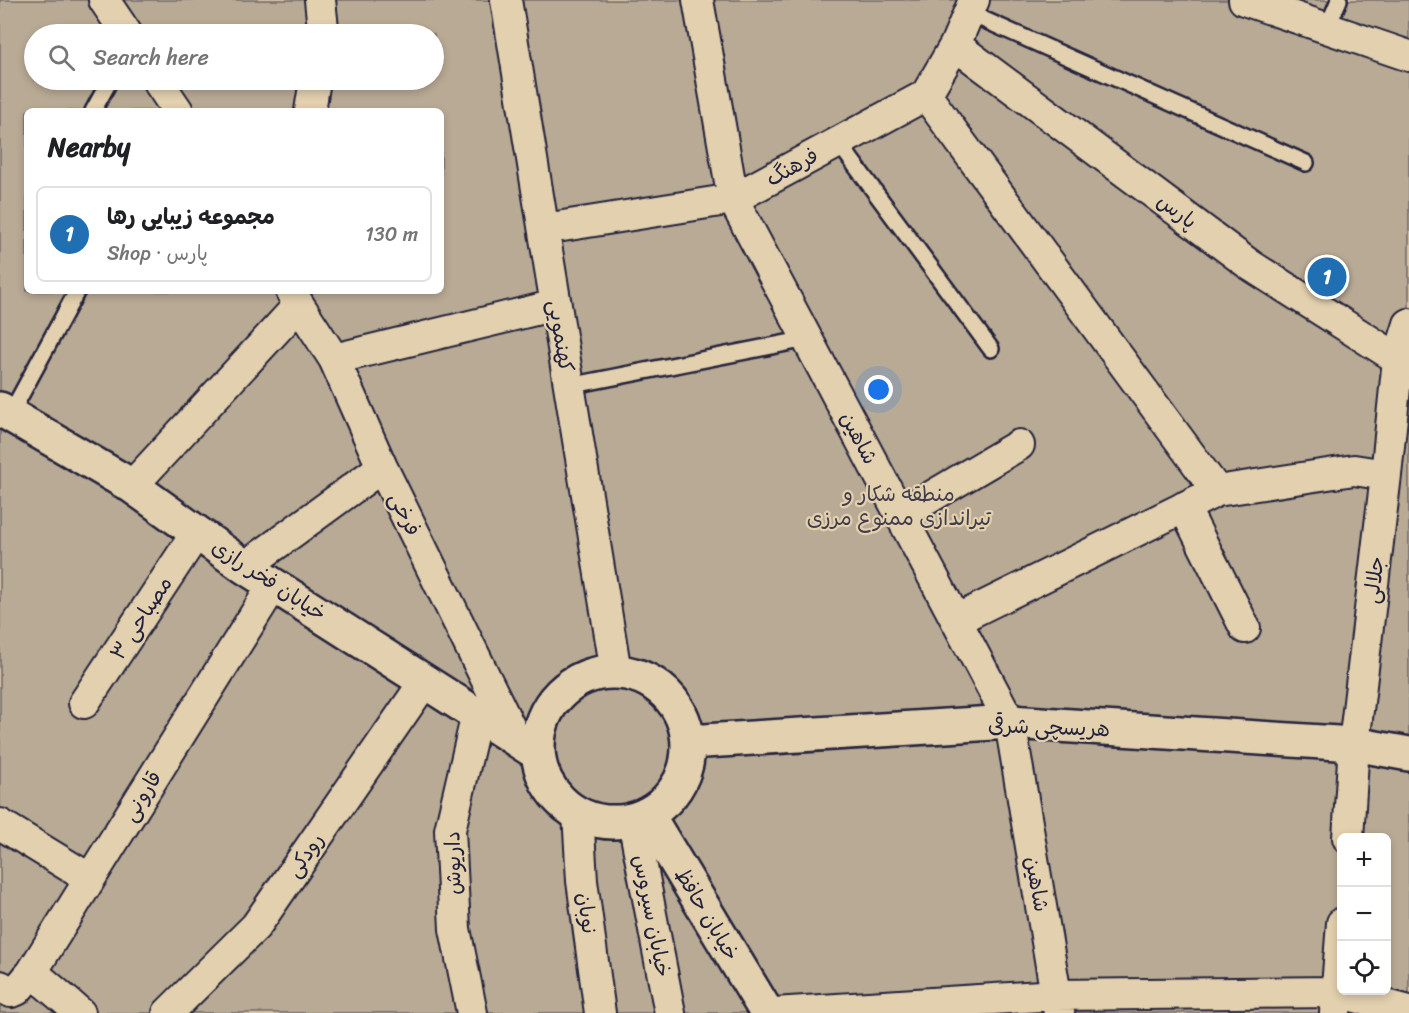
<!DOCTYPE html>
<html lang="en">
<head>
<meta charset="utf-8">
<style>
	:root { --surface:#fff; --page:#f6f6f6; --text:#202124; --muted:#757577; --line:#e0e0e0; --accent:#1f6fb2 }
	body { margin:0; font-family:Sriracha,"Playpen Sans Arabic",sans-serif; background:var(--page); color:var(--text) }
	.controls { position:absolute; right:18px; bottom:18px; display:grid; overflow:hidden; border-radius:9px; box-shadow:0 3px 9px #0003 }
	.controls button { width:54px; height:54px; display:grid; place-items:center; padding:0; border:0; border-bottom:2px solid var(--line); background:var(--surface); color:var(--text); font:30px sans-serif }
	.you { position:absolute; left:879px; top:390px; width:21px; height:21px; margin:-15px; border:4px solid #fff; border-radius:50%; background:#1a73e8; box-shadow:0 0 0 9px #1a73e833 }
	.badge { display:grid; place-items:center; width:39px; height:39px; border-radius:50%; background:var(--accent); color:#fff; font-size:20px; font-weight:700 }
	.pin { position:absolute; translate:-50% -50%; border:3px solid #fff; box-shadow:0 2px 6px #0006 }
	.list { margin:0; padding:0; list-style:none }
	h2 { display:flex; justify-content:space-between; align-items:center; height:78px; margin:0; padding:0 24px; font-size:26px }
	h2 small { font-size:20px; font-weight:400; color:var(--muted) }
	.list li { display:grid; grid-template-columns:39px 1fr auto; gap:18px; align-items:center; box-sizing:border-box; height:96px; margin:0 12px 12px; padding:0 12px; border:2px solid var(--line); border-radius:9px }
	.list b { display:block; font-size:22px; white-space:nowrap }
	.list p { margin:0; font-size:20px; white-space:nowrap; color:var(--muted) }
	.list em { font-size:20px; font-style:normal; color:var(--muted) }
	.icon { flex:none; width:33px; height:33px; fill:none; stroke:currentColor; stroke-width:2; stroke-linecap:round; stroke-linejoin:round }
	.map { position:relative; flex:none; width:1409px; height:1013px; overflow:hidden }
	.search { position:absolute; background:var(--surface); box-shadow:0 3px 9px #0003; left:24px; top:24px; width:420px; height:66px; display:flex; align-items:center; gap:15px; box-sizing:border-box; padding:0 21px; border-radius:33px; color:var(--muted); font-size:22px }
	.panel { position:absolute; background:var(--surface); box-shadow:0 3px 9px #0003; left:24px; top:108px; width:420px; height:186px; border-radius:9px }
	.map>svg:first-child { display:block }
</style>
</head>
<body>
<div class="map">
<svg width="1409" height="1013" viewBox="0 0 1409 1013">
	<rect width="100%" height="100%" fill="#d7c6a7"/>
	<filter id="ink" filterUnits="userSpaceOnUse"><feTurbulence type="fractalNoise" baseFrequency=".0167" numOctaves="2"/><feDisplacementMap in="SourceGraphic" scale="12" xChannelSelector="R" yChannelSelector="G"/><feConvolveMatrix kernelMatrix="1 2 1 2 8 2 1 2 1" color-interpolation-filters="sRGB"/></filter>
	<g filter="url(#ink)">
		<path fill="#b9aa95" stroke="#6e6668" stroke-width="1.5" fill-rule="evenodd" d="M0,0H1409V1013H0ZM34,34H434V80H34ZM27,111H441V291H27ZM1342,838H1386V990H1342Z"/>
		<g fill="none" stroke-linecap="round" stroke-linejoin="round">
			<defs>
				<path id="service" d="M969,13L1306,163
					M1327,28L1339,0
					M93,111L110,80
					M838,142L991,349
					M569,386L807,339
					M10,415L77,291"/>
				<path id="minor" d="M104,0L127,34
					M320,0L323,28L322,34
					M506,0L616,672
					M698,0L733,199L1010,722L1059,1013
					M1244,0L1409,56
					M955,45L1250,265L1398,359L1409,364
					M157,80L178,111
					M926,95L1217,491
					M310,111L315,80
					M544,229L733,199L926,95L955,45L974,0
					M291,291L299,305L334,359L382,467L516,740
					M334,359L556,305
					M132,486L299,305
					M1184,507L1245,628
					M900,515L1019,445
					M245,567L382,467
					M956,620L1217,491L1354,470L1386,475
					M84,703L197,532
					M578,813L582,881L600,1013
					M633,820L670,1013
					M0,824L90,879
					M1348,838L1354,744L1386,475L1398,359L1409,324
					M32,972L80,1013
					M0,986L11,992L17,990L32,972L274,584
					M168,1013L256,926L425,681
					M472,1013L455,929L450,830L477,714
					M774,1013L1056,995L1337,992L1409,1011
					M1335,1013L1342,923"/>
				<path id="secondary" d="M0,409L132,486L245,567L537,753
					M538 747a75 75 0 1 1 150 0a75 75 0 1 1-150 0Z
					M688,742L1010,722L1354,744L1409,754
					M647,814L767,1013"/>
			</defs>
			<use href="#service" stroke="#22223b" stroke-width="20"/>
			<use href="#minor" stroke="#22223b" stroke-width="34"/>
			<use href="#secondary" stroke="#22223b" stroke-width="38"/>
			<use href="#service" stroke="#e3d0ae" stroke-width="15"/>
			<use href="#minor" stroke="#e3d0ae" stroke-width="30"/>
			<use href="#secondary" stroke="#e3d0ae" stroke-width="33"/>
		</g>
	</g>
	<g text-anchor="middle" stroke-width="4.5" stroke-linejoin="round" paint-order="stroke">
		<g font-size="21" fill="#22223b" stroke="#e3d0ae">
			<text transform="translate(792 167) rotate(-29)" y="7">فرهنگ</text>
			<text transform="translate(1177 211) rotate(37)" y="7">پارس</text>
			<text transform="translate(561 336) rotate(81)" y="7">کهنمویی</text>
			<text transform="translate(859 438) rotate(62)" y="7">شاهین</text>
			<text transform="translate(405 514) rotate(64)" y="7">فرخی</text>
			<text transform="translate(269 580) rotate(33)" y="7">خیابان فخر رازی</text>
			<text transform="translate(1374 580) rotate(-83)" y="7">جلالی</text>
			<text transform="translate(141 618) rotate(-57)" y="7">مصباحی ۳</text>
			<text transform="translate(1049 727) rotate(2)" y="7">هریسچی شرقی</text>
			<text transform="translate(142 796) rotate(-58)" y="7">قارونی</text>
			<text transform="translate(305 855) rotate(-55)" y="7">رودکی</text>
			<text transform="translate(453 863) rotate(-91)" y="7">داریوش</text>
			<text transform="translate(1037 884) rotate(80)" y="7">شاهین</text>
			<text transform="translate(587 913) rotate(82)" y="7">نوبان</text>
			<text transform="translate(707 914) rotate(59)" y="7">خیابان حافظ</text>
			<text transform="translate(652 916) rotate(79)" y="7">خیابان سیروس</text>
		</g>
		<g font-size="21" fill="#403d4d" stroke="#e3d0ae">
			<text x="899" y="501">منطقه شکار و<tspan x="899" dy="24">تیراندازی ممنوع مرزی</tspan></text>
		</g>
	</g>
</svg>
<div class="controls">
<button>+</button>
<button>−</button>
<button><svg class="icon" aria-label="locate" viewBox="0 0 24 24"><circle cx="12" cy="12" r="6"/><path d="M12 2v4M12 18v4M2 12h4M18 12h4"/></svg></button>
</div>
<div class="you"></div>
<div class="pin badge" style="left:1327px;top:277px">1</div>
<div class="search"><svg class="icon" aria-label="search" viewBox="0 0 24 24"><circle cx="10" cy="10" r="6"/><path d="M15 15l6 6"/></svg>Search here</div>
<section class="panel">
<h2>Nearby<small></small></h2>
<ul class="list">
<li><span class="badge">1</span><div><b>مجموعه زیبایی رها</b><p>Shop · پارس</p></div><em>130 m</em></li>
</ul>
</section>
</div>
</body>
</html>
